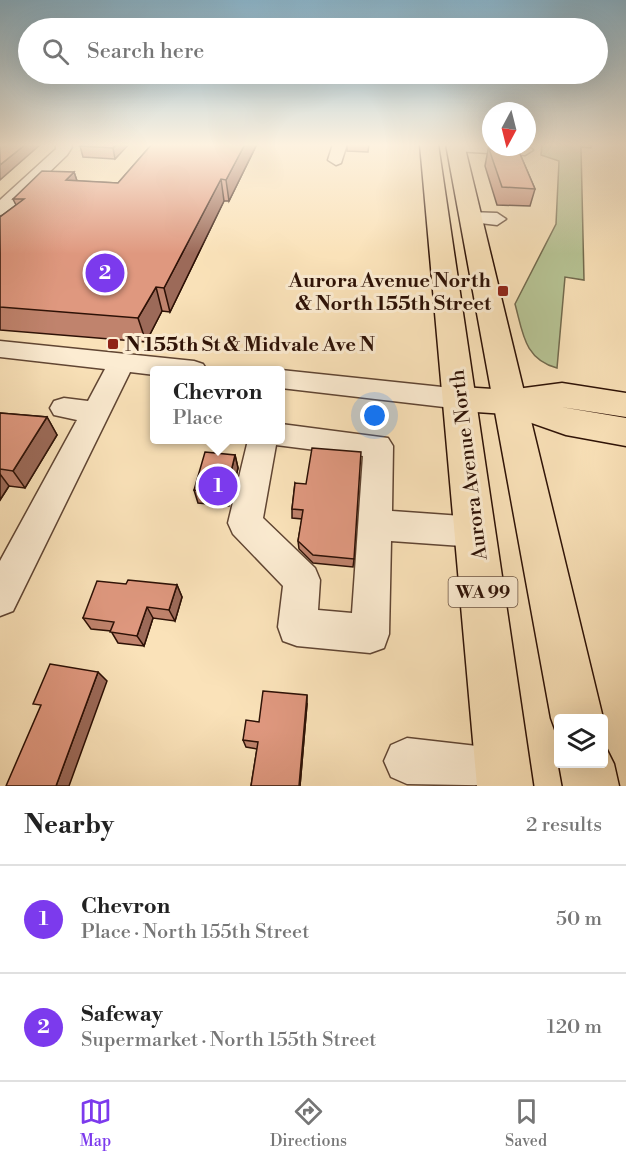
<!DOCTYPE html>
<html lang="en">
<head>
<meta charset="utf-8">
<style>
	:root { --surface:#fff; --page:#f2f2f2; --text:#222; --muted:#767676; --line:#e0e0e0; --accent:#7c3aed }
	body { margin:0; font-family:"Libre Bodoni",serif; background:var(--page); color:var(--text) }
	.controls { position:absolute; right:18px; bottom:18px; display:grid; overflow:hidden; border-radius:6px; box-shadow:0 6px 24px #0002 }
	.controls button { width:54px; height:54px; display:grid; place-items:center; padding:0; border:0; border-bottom:2px solid var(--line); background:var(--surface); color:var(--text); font:30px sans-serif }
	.compass { position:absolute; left:482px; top:102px; width:54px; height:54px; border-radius:50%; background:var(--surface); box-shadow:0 6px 24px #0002; rotate:187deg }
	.you { position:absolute; left:375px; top:416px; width:21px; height:21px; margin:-15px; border:4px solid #fff; border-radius:50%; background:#1a73e8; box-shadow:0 0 0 9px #1a73e833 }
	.badge { display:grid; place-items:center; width:39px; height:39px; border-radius:50%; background:var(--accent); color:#fff; font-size:20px; font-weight:700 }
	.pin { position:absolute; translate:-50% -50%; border:3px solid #fff; box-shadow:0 2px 6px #0006 }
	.popup { position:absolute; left:150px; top:366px; width:135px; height:78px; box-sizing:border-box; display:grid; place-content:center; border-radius:6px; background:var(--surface); filter:drop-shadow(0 2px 4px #0005); font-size:20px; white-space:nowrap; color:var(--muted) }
	.popup b { font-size:22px; color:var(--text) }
	.popup::after { content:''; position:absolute; left:50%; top:100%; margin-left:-12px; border:12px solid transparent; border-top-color:var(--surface) }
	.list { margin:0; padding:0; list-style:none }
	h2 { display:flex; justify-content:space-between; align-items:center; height:78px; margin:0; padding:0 24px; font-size:26px }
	h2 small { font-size:20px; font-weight:400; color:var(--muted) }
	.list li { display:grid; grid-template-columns:39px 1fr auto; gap:18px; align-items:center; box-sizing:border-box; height:108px; padding:0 24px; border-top:2px solid var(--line) }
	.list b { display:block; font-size:22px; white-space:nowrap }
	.list p { margin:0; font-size:20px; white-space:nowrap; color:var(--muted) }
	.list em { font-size:20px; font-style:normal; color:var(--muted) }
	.icon { flex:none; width:33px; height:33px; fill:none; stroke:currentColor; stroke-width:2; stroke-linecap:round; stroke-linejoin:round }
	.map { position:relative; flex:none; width:626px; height:786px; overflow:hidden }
	.search { position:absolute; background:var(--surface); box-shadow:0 6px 24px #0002; left:18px; right:18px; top:18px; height:66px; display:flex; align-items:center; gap:15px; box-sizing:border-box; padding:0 21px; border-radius:33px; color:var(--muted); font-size:22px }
	.sheet { height:294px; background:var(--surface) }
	nav { display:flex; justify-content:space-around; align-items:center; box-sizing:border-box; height:84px; border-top:2px solid var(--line); background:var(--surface); font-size:16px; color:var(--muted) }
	nav a { display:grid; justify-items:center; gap:3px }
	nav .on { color:var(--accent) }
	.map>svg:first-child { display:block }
</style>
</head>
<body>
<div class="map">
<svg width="626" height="786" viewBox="0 0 626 786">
	<rect width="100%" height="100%" fill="#fae2b9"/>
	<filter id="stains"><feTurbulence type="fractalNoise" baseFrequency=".00333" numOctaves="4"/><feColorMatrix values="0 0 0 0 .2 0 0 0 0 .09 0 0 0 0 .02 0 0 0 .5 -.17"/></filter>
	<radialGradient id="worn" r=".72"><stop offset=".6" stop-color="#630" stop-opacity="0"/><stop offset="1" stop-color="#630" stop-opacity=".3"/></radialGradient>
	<path fill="#b7c495" stroke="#726a4e" stroke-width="1.5" d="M542,144H591V148L581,147L584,280L565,277L557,368C524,359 523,333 515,304L556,224L559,161L541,155Z"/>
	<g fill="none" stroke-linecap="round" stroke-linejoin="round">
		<defs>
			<path id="minor" d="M56,144H70L72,147L67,155L6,214L0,215V200L56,149Z
				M333,144H347L341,163L336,165L328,160Z
				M450,144L527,146L533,150L525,155L455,151L448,147Z
				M469,212L497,213L506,219L497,225L463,221L460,217Z
				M0,341L194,361L203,364L207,370H155V375L130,372L13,611L0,616V561L77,420L54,415L50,408L54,401L64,398L88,401L105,369L0,357Z
				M279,370H281L461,389L471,392L475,399L471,406L461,409L281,388V370Z
				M281,424L388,438L393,446L392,511L476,517L488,521L493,532L488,543L476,547L391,541L389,634L384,648L370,653L297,646L283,641L278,627L283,586L233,534L228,523L248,440H281ZM276,445L363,456L352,613L318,610L320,580L315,568L263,518Z
				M407,738L503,749L519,756L526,772L520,786L407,784L391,777L384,761L391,745Z"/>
			<path id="major" d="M562,383L626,393V417L561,407L626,418V446L566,435L506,414L461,411L449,408L444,399L449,390L461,387L509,390Z"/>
			<path id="highway" d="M420,144H438L533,786H477Z
				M446,144H464L603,718H558V737L551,718Z
				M604,744L614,764L619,786H563L559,764H604Z"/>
		</defs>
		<use href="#minor" stroke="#604533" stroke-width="3"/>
		<use href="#major" stroke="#2d1106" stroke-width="3"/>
		<use href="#highway" stroke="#2d1106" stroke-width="3"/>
		<use href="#minor" fill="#fcecd2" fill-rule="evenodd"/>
		<use href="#major" fill="#fae2b9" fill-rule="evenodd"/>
		<use href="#highway" fill="#fae2b9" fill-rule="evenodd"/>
	</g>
	<path fill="#c0836d" stroke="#2d1106" stroke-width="1.5" d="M82,144H129L115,159L83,157L80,146Z
		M152,144H257L229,201H224L170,312L162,311L146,342L0,330V217L16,205L13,199L74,172L77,181L118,183Z
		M347,144H369L368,152L347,151Z
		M489,144H491V147H517L535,189L530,206L497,205L485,166Z
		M0,413L47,417L57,435L25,488L9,486L0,500Z
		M235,455L238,468L229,506L198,503L194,490Z
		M295,483L354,559L353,567L313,563L299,549L298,541L302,519L292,518V509Z
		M126,584L177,585L182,597L175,621L153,618L144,646L118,643L111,631L91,629L83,618Z
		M307,704L300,786H251L257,749L246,747L243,740L259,722Z"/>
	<path fill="#9c6a59" stroke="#2d1106" stroke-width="1.5" d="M26,144H41L0,180V165Z
		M116,144H129L115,159L113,148Z
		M245,144H257L229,201L226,180Z
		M74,172L81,193L66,180Z
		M221,179L224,201L170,312L164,288Z
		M156,287L162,311L146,342L138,318Z
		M47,417L57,435L25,488L13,471Z
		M235,455L238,468L229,506L226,493Z
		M0,474L9,486L0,500Z
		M177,585L182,597L175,621L169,610Z
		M147,607L153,618L144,646L137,636Z
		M98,672L107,681L69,786H56Z
		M307,695V704L300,786H299Z"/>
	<path fill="#df987f" stroke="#2d1106" stroke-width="1.5" d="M0,144H26L0,165Z
		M82,144H116L113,148L80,146Z
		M152,144H245L226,180L221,179L164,288L156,287L138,318L0,307V217L24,199H13L42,171L74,172L66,180L118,183Z
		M493,147H517L535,189L502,187L489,149L494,150Z
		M0,413L47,417L13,471L0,469Z
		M312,448L361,452L354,559L313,555L298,541L303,510L292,509L295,483L306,484Z
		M205,452L235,455L226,493L194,490Z
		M128,580L177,585L169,610L147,607L137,636L110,632L114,622L83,618L97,581L126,584Z
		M50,664L98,672L56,786H6L41,705L33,704Z
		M263,691L307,695L299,786H251L258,742L243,740L246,720L259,722Z"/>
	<linearGradient id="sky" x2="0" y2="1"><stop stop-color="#8ab8d1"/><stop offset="0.57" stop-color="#fdf2e0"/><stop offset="1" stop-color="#fdf2e0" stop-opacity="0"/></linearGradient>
	<rect width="626" height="254" fill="url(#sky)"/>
	<g fill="#8f2418" stroke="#fcecd2" stroke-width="2">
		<rect x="497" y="285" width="12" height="12" rx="3"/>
		<rect x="107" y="338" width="12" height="12" rx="3"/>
	</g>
	<g text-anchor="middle" stroke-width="6" stroke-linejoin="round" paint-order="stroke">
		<rect fill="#fcecd2" stroke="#6b5343" stroke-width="1.5" x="448.5" y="577" width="69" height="30" rx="4.5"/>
		<g font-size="18" font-weight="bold" fill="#2d1106">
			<text x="483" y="598">WA 99</text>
		</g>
		<g font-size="20" font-weight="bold" fill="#2d1106" stroke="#fcecd2" text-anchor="end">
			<text x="491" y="287">Aurora Avenue North<tspan x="491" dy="23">&amp; North 155th Street</tspan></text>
			<text x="125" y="351" text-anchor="start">N 155th St &amp; Midvale Ave N</text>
		</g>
		<g font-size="20" fill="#2d1106" stroke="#fcecd2">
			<text transform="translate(468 465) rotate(-97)" y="7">Aurora Avenue North</text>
		</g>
	</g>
	<rect width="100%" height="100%" filter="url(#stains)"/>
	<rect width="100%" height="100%" fill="url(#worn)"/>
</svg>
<div class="controls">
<button><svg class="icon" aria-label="layers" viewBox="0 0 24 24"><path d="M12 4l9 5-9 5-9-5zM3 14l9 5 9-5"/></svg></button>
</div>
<svg class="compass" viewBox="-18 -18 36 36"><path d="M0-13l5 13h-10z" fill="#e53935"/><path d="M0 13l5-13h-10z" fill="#767676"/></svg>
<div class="you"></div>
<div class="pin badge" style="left:218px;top:486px">1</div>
<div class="popup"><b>Chevron</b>Place</div>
<div class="pin badge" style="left:105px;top:273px">2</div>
<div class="search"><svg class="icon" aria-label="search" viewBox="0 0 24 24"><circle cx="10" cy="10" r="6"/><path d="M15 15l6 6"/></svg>Search here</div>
</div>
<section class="sheet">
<h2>Nearby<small>2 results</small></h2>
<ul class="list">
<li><span class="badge">1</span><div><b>Chevron</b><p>Place · North 155th Street</p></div><em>50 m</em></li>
<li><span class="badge">2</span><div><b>Safeway</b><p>Supermarket · North 155th Street</p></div><em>120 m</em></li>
</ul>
</section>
<nav>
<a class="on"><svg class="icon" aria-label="map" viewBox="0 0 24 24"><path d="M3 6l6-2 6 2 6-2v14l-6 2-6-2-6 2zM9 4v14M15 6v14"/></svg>Map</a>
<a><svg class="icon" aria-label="directions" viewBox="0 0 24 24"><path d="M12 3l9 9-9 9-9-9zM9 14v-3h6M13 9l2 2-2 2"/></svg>Directions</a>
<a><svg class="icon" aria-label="saved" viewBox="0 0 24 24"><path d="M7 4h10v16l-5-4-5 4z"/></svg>Saved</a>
</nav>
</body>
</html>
